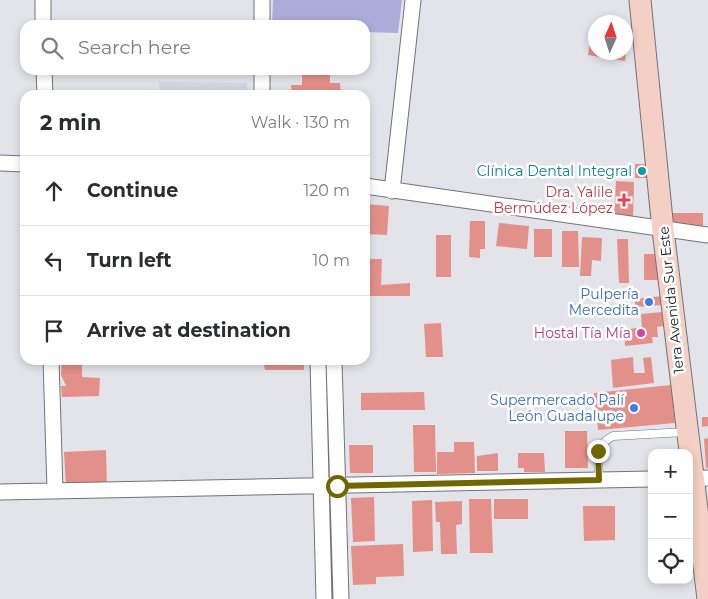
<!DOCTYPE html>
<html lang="en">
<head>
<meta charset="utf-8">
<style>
	:root { --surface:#fff; --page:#f2f2f3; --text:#2b2b33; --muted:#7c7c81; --line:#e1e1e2 }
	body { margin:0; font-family:Montserrat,sans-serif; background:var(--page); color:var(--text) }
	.controls { position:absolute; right:15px; bottom:15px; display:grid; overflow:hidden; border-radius:10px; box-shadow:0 2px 8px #0003 }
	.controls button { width:45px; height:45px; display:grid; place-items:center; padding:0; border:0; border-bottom:1px solid var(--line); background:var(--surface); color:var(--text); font:25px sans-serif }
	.compass { position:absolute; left:588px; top:15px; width:45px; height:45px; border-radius:50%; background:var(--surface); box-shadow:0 2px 8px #0003; rotate:3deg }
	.stop { position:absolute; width:15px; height:15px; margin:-11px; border:4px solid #706700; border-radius:50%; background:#fff }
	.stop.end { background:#706700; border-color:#fff; box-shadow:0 1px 5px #0008 }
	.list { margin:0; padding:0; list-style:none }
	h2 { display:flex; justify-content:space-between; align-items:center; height:65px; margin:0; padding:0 20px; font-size:21px }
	h2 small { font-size:16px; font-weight:400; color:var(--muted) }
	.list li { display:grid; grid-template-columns:32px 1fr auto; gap:15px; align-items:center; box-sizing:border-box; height:70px; padding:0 20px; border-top:1px solid var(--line) }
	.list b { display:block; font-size:19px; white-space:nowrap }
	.list em { font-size:16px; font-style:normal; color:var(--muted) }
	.icon { flex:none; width:28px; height:28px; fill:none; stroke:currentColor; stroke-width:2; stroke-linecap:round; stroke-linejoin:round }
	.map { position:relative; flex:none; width:708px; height:599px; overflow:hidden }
	.search { position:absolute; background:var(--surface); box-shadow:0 2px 8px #0003; left:20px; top:20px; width:350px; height:55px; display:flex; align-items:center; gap:12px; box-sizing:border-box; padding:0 18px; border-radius:15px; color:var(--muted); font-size:19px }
	.panel { position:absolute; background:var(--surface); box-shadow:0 2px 8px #0003; left:20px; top:90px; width:350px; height:275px; border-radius:15px }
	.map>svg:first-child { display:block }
</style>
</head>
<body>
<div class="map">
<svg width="708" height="599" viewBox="0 0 708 599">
	<rect width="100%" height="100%" fill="#e3e3ea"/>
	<path fill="#d5d5e3" d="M159,82L247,83V95H159Z"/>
	<path fill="#acabda" d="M273,0H402L398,33L365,32V25H272Z"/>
	<path fill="#e3908a" d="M590,42L596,43V52H626L625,61L588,55Z
		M302,70H330V83H340L341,95H292L291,85H302Z
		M635,164H649L650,178H635Z
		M616,181L634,182L633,219H614Z
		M365,204L389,206L387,235L365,234Z
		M672,213H703V227H680L671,222Z
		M470,221H485V249H480V258L469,257Z
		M499,223L529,226L527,249L496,246Z
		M534,229H552V257H534Z
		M562,231H578L579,267H562Z
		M436,235H451V277H436Z
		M582,237L602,238L601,261L592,260L591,276H580Z
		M617,239H628L629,283H619Z
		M644,254H661V280H644Z
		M365,259H382L381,285L410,283V296H365Z
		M662,296L663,305L635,307V299Z
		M662,312L663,326L657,327L658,337H652L653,343L625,346L624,329L642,328L641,314Z
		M441,323L443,357H426L424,324Z
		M633,357L634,373H645L643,358L651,357L654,383L613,388L611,360Z
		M62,360H82V377L100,378L99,396L62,397L61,386H66L61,375Z
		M244,360H304V370H265L263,362L244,363Z
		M671,385L675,423L598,430L594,393Z
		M424,392L425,410H361V393Z
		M702,417H708V426L702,427Z
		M413,425H435L436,472H414Z
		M565,431H587L588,468H565Z
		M708,438V468H706L704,439Z
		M454,442H474L475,473L437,474V452H454Z
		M349,445H373V473H350Z
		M106,450L107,486L66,487L64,452Z
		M498,453V471H477V456Z
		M518,453H544L545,472H524V468H518Z
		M374,497L375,541L353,542L351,498Z
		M469,499H491L493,553H470Z
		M494,499H528V519H494Z
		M432,500L433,551L413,552L412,501Z
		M462,501V524L456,525L457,554H441L440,522H436L435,502Z
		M583,506H615V540L584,541Z
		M403,544L404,576L376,577V584L353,585L351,546Z"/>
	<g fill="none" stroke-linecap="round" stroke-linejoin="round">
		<defs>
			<path id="lane" d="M599,480C599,461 593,446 613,436L686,432"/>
			<path id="street" d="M43,0V25
				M262,0V25
				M44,70L45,95
				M262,70V95
				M0,163L25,164
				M365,186L708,235
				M392,191L413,0
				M51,360L55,490
				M318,360L324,599
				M334,360L341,599
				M689,479L708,478
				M0,492L652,479"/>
			<path id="secondary" d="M640,0L663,230L708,599"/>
		</defs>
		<use href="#lane" stroke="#727278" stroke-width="9"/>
		<use href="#street" stroke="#727278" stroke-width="17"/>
		<use href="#secondary" stroke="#727278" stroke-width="23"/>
		<use href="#lane" stroke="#fff" stroke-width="8"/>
		<use href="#street" stroke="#fff" stroke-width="15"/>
		<use href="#secondary" stroke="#f3cfc5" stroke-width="21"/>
	</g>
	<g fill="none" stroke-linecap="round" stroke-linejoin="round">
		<path stroke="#706700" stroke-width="6" d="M337,486L599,480L598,451"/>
	</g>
	<circle fill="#0f9aa8" stroke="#fff" stroke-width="2" cx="642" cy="171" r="5"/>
	<path fill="#e0444e" stroke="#fff" stroke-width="2" d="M621.5 192.5h5v5h5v5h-5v5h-5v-5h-5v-5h5z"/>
	<g fill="#3f7fe0" stroke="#fff" stroke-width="2">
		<circle cx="649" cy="302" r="5"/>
		<circle cx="634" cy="408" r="5"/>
	</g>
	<circle fill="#d1479c" stroke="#fff" stroke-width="2" cx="641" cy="333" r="5"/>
	<g text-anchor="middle" stroke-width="5" stroke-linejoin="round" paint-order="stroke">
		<g font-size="14" fill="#0d838f" stroke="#fff" text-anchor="end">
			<text x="632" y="176">Clínica Dental Integral</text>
		</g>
		<g font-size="14" fill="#be3a42" stroke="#fff" text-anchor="end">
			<text x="613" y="197">Dra. Yalile<tspan x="613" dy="16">Bermúdez López</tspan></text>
		</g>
		<g font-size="14" fill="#366cbe" stroke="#fff" text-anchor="end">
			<text x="639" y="299">Pulpería<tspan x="639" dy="16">Mercedita</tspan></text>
			<text x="624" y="405">Supermercado Palí<tspan x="624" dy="16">León Guadalupe</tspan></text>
		</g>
		<g font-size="14" fill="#1d1d1f" stroke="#fff">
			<text transform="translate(671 300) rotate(-96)" y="5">1era Avenida Sur Este</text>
		</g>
		<g font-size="14" fill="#b23c85" stroke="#fff" text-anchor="end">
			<text x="631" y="338">Hostal Tía Mía</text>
		</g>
	</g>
</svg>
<div class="controls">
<button>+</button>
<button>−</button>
<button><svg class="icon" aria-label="locate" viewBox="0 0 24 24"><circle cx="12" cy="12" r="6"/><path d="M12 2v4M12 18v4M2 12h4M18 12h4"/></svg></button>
</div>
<svg class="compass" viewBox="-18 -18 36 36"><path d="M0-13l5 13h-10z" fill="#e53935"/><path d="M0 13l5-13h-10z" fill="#7c7c81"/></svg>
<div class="stop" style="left:337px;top:486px"></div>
<div class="stop end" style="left:598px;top:451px"></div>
<div class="search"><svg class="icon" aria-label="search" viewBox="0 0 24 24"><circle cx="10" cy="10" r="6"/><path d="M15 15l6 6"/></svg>Search here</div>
<section class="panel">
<h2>2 min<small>Walk · 130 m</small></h2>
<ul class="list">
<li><svg class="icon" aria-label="ahead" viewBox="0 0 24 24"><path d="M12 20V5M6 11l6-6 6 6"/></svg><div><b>Continue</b></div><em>120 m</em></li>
<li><svg class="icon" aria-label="left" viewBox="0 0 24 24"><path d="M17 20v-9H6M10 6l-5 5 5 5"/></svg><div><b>Turn left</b></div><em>10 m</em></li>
<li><svg class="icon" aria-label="arrive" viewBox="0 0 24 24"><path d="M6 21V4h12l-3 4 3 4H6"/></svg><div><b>Arrive at destination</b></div></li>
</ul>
</section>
</div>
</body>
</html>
